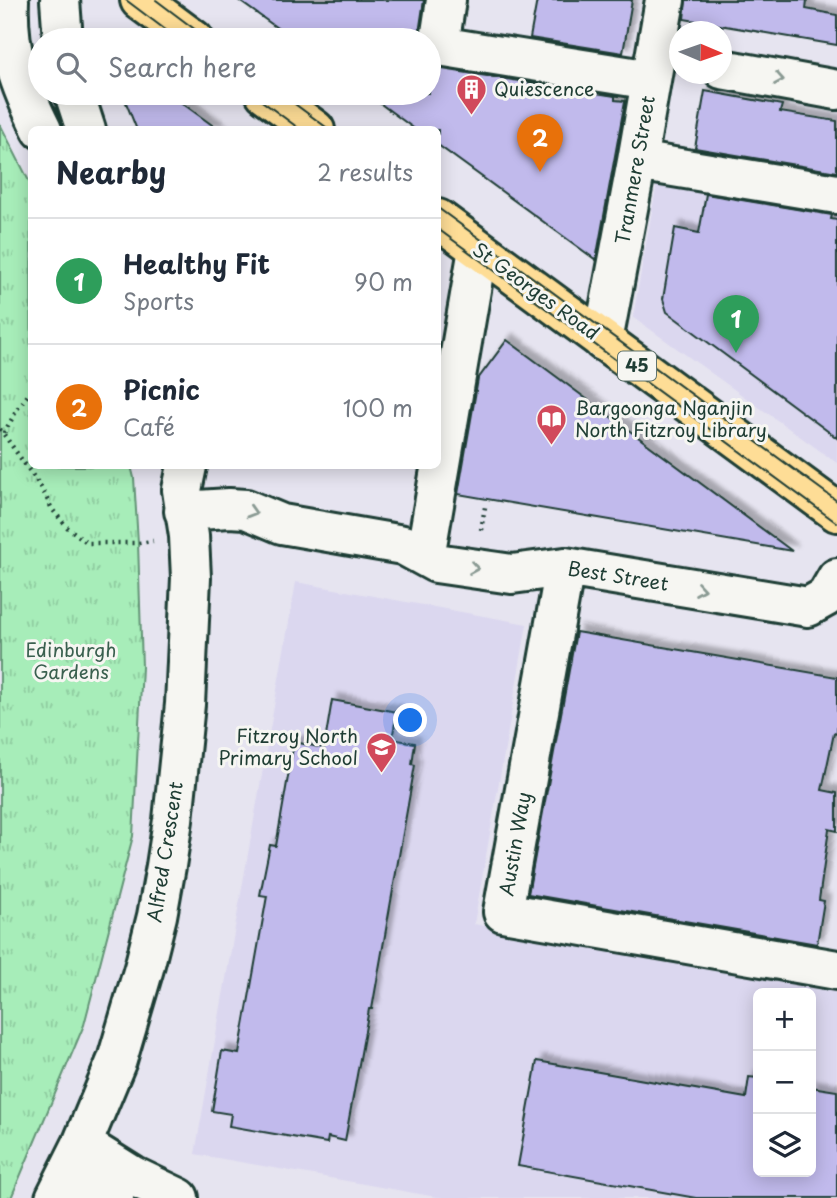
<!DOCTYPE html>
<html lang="en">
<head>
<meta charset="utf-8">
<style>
	:root { --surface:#fff; --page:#f2f2f3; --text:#1f2937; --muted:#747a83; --line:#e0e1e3; --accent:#0f766e }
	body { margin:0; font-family:"Playpen Sans",sans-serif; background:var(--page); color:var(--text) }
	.controls { position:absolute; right:21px; bottom:21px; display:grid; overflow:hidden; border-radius:10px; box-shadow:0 4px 18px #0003 }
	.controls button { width:63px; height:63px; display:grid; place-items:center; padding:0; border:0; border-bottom:2px solid var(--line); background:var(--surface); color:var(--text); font:35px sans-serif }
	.compass { position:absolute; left:669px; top:21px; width:63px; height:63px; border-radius:50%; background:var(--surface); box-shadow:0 4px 18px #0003; rotate:92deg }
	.you { position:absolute; left:411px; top:721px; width:24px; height:24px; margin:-18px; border:5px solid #fff; border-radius:50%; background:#1a73e8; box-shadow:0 0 0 10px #1a73e833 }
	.badge { display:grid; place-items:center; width:46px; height:46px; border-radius:50%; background:var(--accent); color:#fff; font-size:23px; font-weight:700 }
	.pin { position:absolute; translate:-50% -58px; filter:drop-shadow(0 2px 4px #0008) }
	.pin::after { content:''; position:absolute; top:37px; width:24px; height:21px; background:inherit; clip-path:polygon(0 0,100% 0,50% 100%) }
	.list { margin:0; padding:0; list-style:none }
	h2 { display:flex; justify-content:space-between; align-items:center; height:91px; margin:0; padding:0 28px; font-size:30px }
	h2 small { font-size:23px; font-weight:400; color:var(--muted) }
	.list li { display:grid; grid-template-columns:46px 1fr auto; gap:21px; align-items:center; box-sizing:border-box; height:126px; padding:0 28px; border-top:2px solid var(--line) }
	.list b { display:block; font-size:26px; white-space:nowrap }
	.list p { margin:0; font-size:23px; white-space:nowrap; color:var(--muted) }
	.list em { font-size:23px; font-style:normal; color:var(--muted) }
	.icon { flex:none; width:38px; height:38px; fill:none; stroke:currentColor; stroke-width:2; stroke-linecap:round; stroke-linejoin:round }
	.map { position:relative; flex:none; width:837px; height:1198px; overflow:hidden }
	.search { position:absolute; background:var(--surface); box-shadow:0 4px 18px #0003; left:28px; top:28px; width:413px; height:77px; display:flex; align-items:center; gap:18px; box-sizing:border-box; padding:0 24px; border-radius:38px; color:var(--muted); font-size:26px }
	.panel { position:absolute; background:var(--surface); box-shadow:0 4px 18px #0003; left:28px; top:126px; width:413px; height:343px; border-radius:10px }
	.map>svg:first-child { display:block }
</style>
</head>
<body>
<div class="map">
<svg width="837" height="1198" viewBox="0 0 837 1198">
	<defs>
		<pattern id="grass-tufts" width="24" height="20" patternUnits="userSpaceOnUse" patternTransform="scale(1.75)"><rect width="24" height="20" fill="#a7edb9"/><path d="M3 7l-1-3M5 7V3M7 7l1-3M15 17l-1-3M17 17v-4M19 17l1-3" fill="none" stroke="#8fcca0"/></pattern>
		<filter id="shadow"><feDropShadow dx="6" dy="-6" stdDeviation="2" flood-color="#0004"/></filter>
	</defs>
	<rect width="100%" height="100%" fill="#e6e4f0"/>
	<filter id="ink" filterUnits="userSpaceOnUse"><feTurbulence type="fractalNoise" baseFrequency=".0143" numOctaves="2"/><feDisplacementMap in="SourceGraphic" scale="14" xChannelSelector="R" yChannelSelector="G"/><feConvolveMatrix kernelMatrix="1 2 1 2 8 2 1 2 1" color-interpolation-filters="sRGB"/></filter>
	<g filter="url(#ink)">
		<path fill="#dbd7ef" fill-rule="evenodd" d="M658,177L837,216V463L633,317Z
			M296,582L527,624L474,924L837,988V1198H442L195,1154ZM758,993H811V1172H758Z"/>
		<path fill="url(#grass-tufts)" stroke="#639576" stroke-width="2" d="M0,124L31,185L32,466H131L134,478L138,543L142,667L133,836L84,1025L11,1198H0Z"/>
		<path fill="#c1baec" stroke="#1f3d34" stroke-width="2" filter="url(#shadow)" d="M238,0H424L418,40H294Z
			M537,0H632L623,53L530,38Z
			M686,0H807L806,9L837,15V45L684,19Z
			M429,65L436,68L615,96V100L625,101L596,260L438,145V130H416L366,93H429Z
			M705,91L782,105L780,112L837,121V172L695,148Z
			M143,93H168L219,130H137L125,100Z
			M706,194L832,215L831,219L837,220V438L667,312L663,299L675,228L699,233Z
			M507,340L792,551L458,494L478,379Z
			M576,632L837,677V734L834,733L822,790L837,793V831L829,829L819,900L824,901L817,944L528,894Z
			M332,700L397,712L392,739L415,743L412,764L415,765L372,1009H369L345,1141L328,1137L327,1143L229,1126L231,1114L212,1111L222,1051L239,1054L267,896L260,895L270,845L276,846L294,742L324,748Z
			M537,1061L746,1098L749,1077L758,1078V1172H811V1087L837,1091V1198H696L518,1166Z"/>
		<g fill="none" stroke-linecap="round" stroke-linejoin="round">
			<defs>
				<path id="minor" d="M9,0C7,51 19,84 42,130
					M60,0L63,40
					M446,0L439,46L651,80
					M722,69L837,90
					M74,93L86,130
					M637,161L837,194
					M603,341L637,161L665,0
					M184,511L229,508L246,509L282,524L403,545L436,563L512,574L565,567L808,607L826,597L837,578
					M425,557L478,249
					M565,567L503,912L837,970
					M82,1144L133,1176L179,1198
					M66,1178L114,1198
					M55,1198L82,1144L117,1060L144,968L157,916L166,866L173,820L185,704L191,578L189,536L182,490L187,466"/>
				<path id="highway" d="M140,0L194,40
					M265,93L315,130
					M438,219L837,512"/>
			</defs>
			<use href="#minor" stroke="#1f3d34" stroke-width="44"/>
			<use href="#highway" stroke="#1f3d34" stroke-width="44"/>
			<path stroke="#1f3d34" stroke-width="4.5" stroke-dasharray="2 5" stroke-linecap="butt" d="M0,429L41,487L52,509L67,527L88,543H138L153,541
				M4,433L18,408L32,390
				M481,530L485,507"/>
			<use href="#minor" stroke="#f6f6f2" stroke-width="38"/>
			<use href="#highway" stroke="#fedd96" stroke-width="38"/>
			<path stroke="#1f3d34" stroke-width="2" d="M126,0L179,40
				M156,0L209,40
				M251,93L301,130
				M280,93L330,130
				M438,208L837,501
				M438,229L837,523"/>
		</g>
		<defs><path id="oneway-chevron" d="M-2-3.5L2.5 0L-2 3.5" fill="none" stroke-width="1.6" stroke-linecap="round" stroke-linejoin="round" transform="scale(1.75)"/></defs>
		<g stroke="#8a9a93">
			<use href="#oneway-chevron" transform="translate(779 79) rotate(10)"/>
			<use href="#oneway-chevron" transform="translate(252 512) rotate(17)"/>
			<use href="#oneway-chevron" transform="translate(474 568) rotate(9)"/>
			<use href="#oneway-chevron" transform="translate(700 589) rotate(9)"/>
		</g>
	</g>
	<defs>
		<symbol id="building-pin" viewBox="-11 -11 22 30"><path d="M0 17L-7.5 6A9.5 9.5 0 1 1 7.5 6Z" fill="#d1495b" stroke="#f6f6f2"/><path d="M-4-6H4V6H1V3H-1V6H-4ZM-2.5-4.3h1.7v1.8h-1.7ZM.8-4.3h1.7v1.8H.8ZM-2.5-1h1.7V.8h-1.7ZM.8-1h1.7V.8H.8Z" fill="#fff"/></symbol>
		<symbol id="library-pin" viewBox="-11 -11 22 30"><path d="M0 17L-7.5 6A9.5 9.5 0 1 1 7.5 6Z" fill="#d1495b" stroke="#f6f6f2"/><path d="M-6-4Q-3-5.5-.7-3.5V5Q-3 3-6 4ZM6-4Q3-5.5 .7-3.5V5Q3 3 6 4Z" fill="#fff"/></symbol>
		<symbol id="school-pin" viewBox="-11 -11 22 30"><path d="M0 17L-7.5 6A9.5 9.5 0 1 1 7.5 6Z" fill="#d1495b" stroke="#f6f6f2"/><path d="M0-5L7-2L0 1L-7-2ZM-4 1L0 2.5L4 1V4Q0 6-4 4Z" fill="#fff"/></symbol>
	</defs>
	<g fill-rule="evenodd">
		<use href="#building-pin" x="454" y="72" width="35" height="47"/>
		<use href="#library-pin" x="534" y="402" width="35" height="47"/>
		<use href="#school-pin" x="364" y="730" width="35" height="47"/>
	</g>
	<g text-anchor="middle" stroke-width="6" stroke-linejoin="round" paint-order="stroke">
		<rect fill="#f6f6f2" stroke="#60746d" stroke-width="2" x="618" y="351.5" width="38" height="29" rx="5"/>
		<g font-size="18" font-weight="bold" fill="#1f3d34">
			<text x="637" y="372">45</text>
		</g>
		<g font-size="19" fill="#1f3d34" stroke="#f6f6f2" text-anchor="start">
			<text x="494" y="96">Quiescence</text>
			<text x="575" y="415">Bargoonga Nganjin<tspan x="575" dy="22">North Fitzroy Library</tspan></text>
			<text x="358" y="743" text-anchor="end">Fitzroy North<tspan x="358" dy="22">Primary School</tspan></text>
		</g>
		<g font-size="19" fill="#1f3d34" stroke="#f6f6f2">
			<text transform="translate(635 170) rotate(-80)" y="7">Tranmere Street</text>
			<text transform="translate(536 291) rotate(36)" y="7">St Georges Road</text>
			<text transform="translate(618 576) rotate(9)" y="7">Best Street</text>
			<text transform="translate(515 844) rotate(-80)" y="7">Austin Way</text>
			<text transform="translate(165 852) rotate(-81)" y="7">Alfred Crescent</text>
		</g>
		<g font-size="19" fill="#3a604f" stroke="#f6f6f2">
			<text x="71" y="657">Edinburgh<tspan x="71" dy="22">Gardens</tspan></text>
		</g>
	</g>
</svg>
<div class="controls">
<button>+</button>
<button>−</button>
<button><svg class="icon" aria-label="layers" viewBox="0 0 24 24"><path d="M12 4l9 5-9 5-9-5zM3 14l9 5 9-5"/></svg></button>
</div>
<svg class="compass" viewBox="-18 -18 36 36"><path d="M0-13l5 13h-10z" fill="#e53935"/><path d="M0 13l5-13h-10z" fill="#747a83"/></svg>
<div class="you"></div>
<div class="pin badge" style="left:736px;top:353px;background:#2e9e5b">1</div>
<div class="pin badge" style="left:540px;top:172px;background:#e8710a">2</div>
<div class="search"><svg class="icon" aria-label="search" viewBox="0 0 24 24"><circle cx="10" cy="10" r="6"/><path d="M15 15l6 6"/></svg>Search here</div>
<section class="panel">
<h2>Nearby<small>2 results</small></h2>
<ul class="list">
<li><span class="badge" style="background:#2e9e5b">1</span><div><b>Healthy Fit</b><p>Sports</p></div><em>90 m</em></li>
<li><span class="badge" style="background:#e8710a">2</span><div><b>Picnic</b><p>Café</p></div><em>100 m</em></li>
</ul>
</section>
</div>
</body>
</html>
